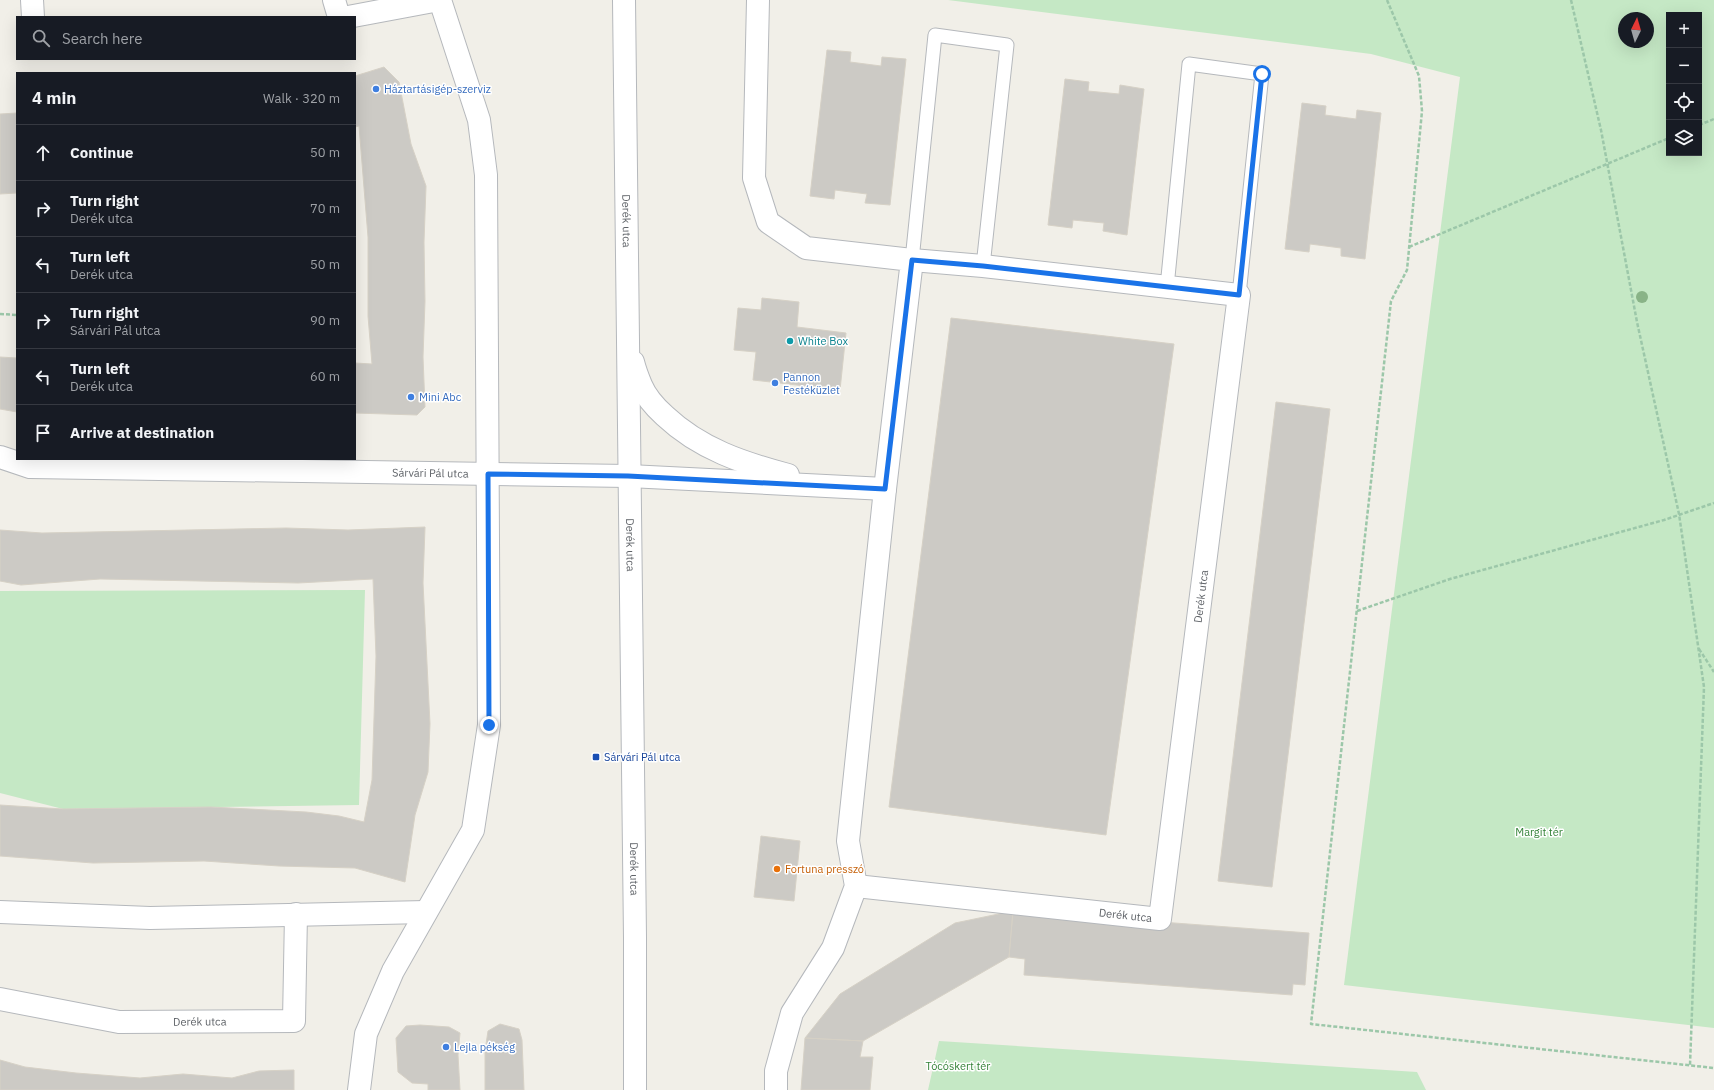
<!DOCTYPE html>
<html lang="en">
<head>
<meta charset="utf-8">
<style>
	:root { --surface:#171b24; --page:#242831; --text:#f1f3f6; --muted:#9ea1a6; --line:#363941 }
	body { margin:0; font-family:"IBM Plex Sans",sans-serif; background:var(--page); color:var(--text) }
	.controls { position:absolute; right:12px; top:12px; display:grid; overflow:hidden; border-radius:0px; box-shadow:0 4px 16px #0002 }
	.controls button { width:36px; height:36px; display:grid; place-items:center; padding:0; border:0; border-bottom:1px solid var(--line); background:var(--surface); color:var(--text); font:20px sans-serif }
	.compass { position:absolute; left:1618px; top:12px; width:36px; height:36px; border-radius:50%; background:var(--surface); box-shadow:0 4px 16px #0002; rotate:5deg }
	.stop { position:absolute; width:12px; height:12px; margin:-9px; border:3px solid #1a73e8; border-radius:50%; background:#fff }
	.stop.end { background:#1a73e8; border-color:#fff; box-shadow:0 1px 4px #0008 }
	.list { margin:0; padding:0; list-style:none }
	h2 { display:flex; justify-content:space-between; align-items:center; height:52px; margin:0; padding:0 16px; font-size:17px }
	h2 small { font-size:13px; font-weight:400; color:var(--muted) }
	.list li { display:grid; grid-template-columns:26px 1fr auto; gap:12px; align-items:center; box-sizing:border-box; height:56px; padding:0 16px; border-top:1px solid var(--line) }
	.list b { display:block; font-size:15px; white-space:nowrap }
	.list p { margin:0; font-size:13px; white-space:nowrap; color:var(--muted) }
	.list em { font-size:13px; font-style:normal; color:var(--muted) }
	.icon { flex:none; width:22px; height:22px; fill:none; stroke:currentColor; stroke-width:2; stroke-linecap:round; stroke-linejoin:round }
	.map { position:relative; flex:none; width:1714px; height:1090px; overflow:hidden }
	.search { position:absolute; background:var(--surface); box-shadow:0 4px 16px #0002; left:16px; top:16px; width:340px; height:44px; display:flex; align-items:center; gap:10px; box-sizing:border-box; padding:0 14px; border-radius:0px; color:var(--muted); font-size:15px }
	.panel { position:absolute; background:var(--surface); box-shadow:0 4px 16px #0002; left:16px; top:72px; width:340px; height:388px; border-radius:0px }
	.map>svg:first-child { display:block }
</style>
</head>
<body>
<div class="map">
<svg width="1714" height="1090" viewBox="0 0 1714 1090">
	<rect width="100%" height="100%" fill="#f1efe8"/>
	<path fill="#c5e8c5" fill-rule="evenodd" d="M948,0H1714V1028L1344,985L1460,77L1371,54ZM1669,15H1699V153H1669ZM1624,18H1648V42H1624Z
		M365,590L359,805L63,809L0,793V591Z
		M939,1041L1417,1072L1426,1090H928Z"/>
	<path fill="#cccac5" stroke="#d6d1c6" d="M827,50L851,52L850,62L881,66L882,57L906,59L890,205L865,203L867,194L835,190L834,199L810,196Z
		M384,67L399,82L411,144L426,186L424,242L425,301L423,357L425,407L417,415L355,413V363L372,364L368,316V237L359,126L355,127V76Z
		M1065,79L1089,82L1088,91L1119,94L1120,85L1144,89L1127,235L1103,231L1104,223L1073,220L1072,228L1048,225Z
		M1302,103L1326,106L1325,115L1356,119L1357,110L1381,113L1365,259L1341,256V248L1310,244L1309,252L1285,249Z
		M17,113V193L0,194V114Z
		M762,298L799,302L797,327L846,333L840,390L753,380L756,352L734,350L738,308L761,310Z
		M951,318L1174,344L1106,835L889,807Z
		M0,357L17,358V412L0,409Z
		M1276,402L1330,409L1272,887L1218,881Z
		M425,527L423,583L430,724L428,772L415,815L405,882L355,868L279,866L204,861L93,863L0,856V805L63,809L211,807L306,812L339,816L364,822L372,780L376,656L373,579L298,583L100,579L21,585L0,581V530L42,533L286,528L348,530Z
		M761,836L800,841L794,901L754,897Z
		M1013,911L1009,957L863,1041L805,1038L840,994L955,923Z
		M1013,911L1309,933L1305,985L1293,984L1292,995L1024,975L1025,959L1009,957Z
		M500,1024L519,1029L522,1040L524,1090H485V1051L488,1031Z
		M420,1025L449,1027L460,1033L458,1055L460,1090H428V1084L412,1083L398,1072L396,1038L406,1026Z
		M805,1038L863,1041L860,1057H873L870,1090H801Z
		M0,1060L25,1067L76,1073L140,1078L183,1074L232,1078L259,1071L294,1070V1090H0Z"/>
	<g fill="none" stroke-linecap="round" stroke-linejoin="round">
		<defs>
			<path id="service" d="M912,260L935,35L1007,45L983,266
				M1167,287L1189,64L1262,74L1239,295"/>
			<g id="minor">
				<path d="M32,0L33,17"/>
				<path d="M334,0L339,17"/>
				<path id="s1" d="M624,0L635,938V1090"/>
				<path d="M758,0L754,178L768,222L806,248L912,260L885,489L848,841L856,886L833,948L792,1013L776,1071V1090"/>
				<path d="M348,17L439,0"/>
				<path d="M633,362C635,370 638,378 641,385C646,397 656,408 665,416C700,449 743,463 788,475"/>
				<path id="s2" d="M0,457L30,467L629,476L885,489"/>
				<path id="s3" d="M856,886L1160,919L1239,295L983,266L912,260"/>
				<path d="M0,912L150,918L426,912"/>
				<path id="s4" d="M0,999L119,1022L294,1021L296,914"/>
				<path d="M359,1090L366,1034L393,971L473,830L489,725L486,175L479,120L440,0"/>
			</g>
		</defs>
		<use href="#service" stroke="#b5b8bc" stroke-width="15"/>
		<use href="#minor" stroke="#b5b8bc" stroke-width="24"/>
		<path stroke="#9cc7a9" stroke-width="2.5" stroke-dasharray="4 2" stroke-linecap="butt" d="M1387,0L1419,76L1422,111L1407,270L1391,301L1311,1024L1714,1068
			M1571,0L1601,130L1637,322L1679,514L1704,687L1690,1065
			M1699,125L1714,119
			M1409,247L1669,138
			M0,314L17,315
			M1357,611L1450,579L1664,520L1714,503
			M1699,649L1714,672"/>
		<use href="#service" stroke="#fff" stroke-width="13"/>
		<use href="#minor" stroke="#fff" stroke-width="22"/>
	</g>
	<circle fill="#89b387" cx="1642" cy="297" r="6"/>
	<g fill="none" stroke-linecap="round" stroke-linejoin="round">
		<path stroke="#1a73e8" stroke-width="5" d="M489,725L488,474L628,476L885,489L912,260L983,266L1239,295L1262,74"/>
	</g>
	<g fill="#3f7fe0" stroke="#fff" stroke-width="1.5">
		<circle cx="376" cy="89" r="4"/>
		<circle cx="775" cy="383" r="4"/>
		<circle cx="411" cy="397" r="4"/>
		<circle cx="446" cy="1047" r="4"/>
	</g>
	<circle fill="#0f9aa8" stroke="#fff" stroke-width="1.5" cx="790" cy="341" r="4"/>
	<rect fill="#1a4fb4" stroke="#fff" stroke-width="1.5" x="592" y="753" width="8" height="8" rx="2"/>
	<circle fill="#e8710a" stroke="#fff" stroke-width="1.5" cx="777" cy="869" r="4"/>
	<g text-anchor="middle" stroke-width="3" stroke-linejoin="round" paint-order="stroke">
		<g font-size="11" fill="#366cbe" stroke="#fff" text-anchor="start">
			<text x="384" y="93">Háztartásigép-szerviz</text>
			<text x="783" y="381">Pannon<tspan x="783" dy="13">Festéküzlet</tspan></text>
			<text x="419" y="401">Mini Abc</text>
			<text x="454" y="1051">Lejla pékség</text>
		</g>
		<g font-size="11" fill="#5f6368" stroke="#fff">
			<text dy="4" stroke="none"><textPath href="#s1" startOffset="221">Derék utca</textPath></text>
			<text dy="4" stroke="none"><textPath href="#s2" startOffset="432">Sárvári Pál utca</textPath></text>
			<text dy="4" stroke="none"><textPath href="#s1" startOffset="545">Derék utca</textPath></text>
			<text dy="4" stroke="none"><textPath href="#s3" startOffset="631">Derék utca</textPath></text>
			<text dy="4" stroke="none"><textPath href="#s1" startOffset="869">Derék utca</textPath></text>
			<text dy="4" stroke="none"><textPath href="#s3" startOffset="271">Derék utca</textPath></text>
			<text dy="4" stroke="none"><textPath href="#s4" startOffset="202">Derék utca</textPath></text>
		</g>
		<g font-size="11" fill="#0d838f" stroke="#fff" text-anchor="start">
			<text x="798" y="345">White Box</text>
		</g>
		<g font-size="11" fill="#164399" stroke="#fff" text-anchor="start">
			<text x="604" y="761">Sárvári Pál utca</text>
		</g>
		<g font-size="11" fill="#348238" stroke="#fff">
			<text x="1539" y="836">Margit tér</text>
			<text x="958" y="1070">Tócóskert tér</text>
		</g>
		<g font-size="11" fill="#c56008" stroke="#fff" text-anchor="start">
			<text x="785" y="873">Fortuna presszó</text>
		</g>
	</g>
</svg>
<div class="controls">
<button>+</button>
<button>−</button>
<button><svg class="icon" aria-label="locate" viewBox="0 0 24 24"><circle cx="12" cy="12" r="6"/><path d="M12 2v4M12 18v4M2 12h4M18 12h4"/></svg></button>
<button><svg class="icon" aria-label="layers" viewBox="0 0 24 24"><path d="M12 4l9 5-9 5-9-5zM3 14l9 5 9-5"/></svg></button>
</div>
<svg class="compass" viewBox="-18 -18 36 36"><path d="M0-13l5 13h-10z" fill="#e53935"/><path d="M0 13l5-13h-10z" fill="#9ea1a6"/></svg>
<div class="stop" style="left:1262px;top:74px"></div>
<div class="stop end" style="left:489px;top:725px"></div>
<div class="search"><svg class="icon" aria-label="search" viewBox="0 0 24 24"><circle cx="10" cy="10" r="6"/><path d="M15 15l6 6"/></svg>Search here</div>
<section class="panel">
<h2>4 min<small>Walk · 320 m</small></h2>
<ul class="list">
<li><svg class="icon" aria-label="ahead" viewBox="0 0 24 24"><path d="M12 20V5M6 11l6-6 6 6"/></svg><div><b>Continue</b></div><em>50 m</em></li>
<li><svg class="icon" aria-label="right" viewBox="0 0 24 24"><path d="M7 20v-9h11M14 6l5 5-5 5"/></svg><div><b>Turn right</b><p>Derék utca</p></div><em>70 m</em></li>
<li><svg class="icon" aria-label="left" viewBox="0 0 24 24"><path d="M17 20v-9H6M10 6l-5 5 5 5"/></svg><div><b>Turn left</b><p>Derék utca</p></div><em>50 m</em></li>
<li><svg class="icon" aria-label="right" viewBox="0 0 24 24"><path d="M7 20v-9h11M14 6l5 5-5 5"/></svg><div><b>Turn right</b><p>Sárvári Pál utca</p></div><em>90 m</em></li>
<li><svg class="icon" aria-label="left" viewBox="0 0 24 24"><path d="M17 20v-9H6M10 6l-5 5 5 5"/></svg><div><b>Turn left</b><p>Derék utca</p></div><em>60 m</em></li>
<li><svg class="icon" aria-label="arrive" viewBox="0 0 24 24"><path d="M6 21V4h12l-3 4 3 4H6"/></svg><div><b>Arrive at destination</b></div></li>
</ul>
</section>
</div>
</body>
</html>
